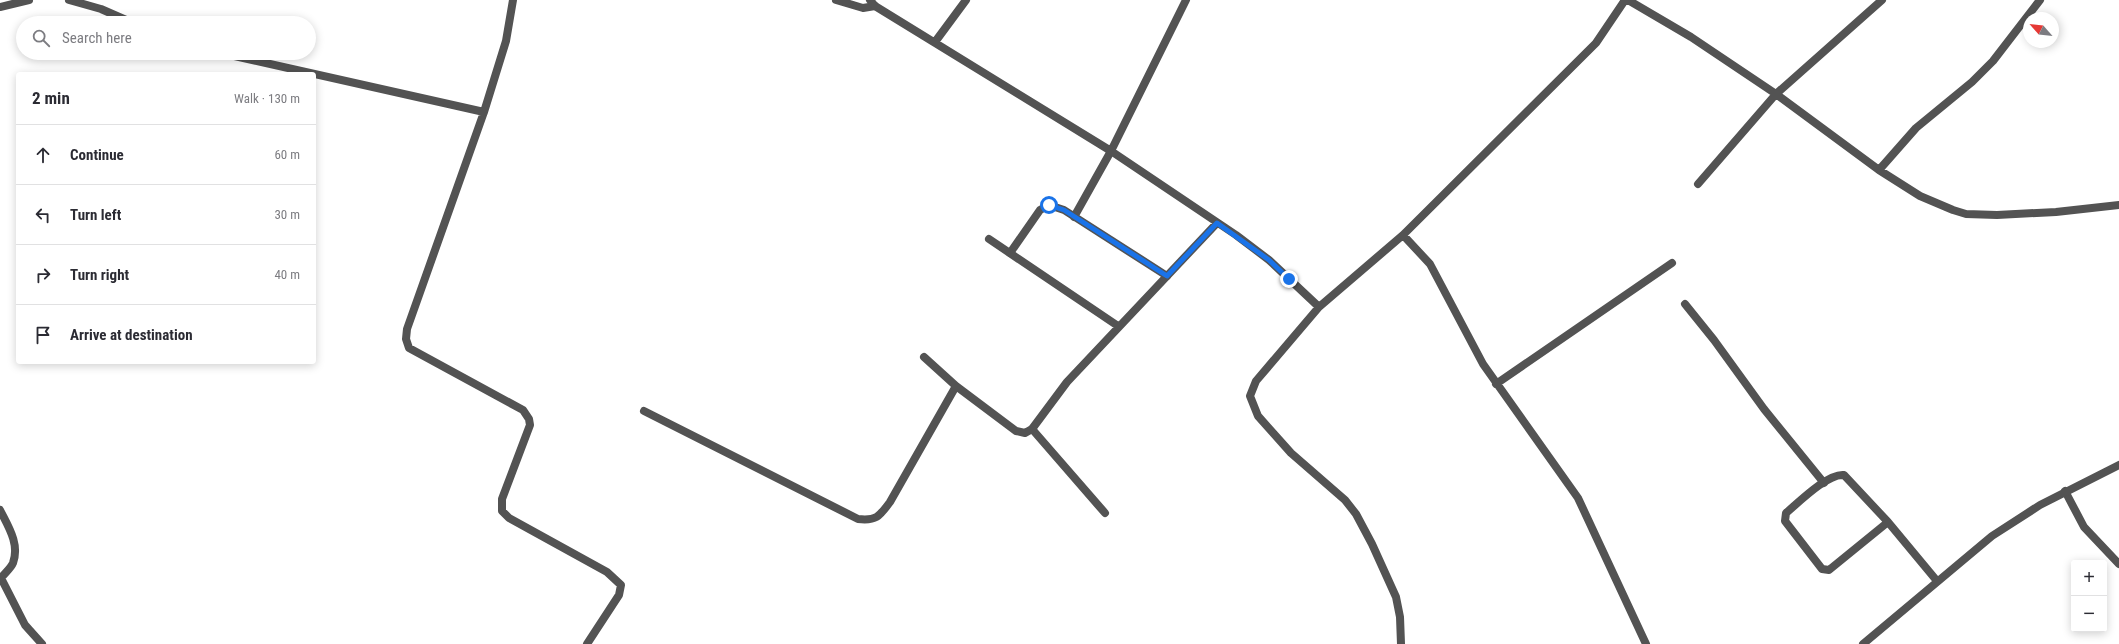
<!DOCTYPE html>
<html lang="en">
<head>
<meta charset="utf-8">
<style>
	:root { --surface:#fff; --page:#f2f2f3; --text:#2b2b33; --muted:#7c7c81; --line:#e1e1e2 }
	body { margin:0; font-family:"Roboto Condensed",sans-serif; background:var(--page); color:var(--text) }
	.controls { position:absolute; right:12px; bottom:12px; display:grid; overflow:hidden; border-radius:4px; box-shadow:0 2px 10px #0003 }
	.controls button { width:36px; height:36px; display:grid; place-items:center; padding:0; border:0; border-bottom:1px solid var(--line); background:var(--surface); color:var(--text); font:20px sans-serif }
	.compass { position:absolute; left:2023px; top:12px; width:36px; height:36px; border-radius:50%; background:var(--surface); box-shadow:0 2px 10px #0003; rotate:297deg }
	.stop { position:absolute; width:12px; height:12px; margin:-9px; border:3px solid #1a73e8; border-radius:50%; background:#fff }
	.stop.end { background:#1a73e8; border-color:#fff; box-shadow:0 1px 4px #0008 }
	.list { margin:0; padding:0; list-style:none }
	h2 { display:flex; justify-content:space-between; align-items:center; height:52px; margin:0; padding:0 16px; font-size:17px }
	h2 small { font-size:13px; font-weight:400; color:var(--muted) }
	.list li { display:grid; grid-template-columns:26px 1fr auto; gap:12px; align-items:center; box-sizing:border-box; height:60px; padding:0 16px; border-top:1px solid var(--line) }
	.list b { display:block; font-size:15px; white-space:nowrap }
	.list em { font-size:13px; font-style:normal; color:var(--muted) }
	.icon { flex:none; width:22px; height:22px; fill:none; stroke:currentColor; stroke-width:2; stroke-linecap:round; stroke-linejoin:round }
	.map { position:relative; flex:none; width:2119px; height:644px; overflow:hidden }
	.search { position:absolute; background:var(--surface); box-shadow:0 2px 10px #0003; left:16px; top:16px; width:300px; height:44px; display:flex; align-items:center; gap:10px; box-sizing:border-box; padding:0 14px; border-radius:22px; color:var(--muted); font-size:15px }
	.panel { position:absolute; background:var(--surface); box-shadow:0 2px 10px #0003; left:16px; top:72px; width:300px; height:292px; border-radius:4px }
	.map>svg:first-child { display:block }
</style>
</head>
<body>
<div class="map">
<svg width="2119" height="644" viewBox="0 0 2119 644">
	<rect width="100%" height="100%" fill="#fff"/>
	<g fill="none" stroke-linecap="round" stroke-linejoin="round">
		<path stroke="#535353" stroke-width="8" d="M836,0L863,8L875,6
			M1074,217L1111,151
			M1010,253L1040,210L1049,205L1064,210L1167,276
			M1685,304L1714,340L1764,409L1824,483
			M1032,429L1105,513
			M1888,522L1829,570L1822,569L1785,521L1786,513C1799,502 1828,473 1844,475L1888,522L1937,581"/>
		<path stroke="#535353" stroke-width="8" d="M69,0L101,9L133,23
			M513,0L506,41L484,112L407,329L406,339L409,348L523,410L529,419L530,425L502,499V511L509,518L607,572L621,585L619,595L587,644
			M870,0L875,6L1111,151L1236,235L1269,260L1319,307L1403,235L1596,43L1625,0
			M1628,0L1691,37L1776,94L1698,184
			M1882,0L1776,94L1879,170L1920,196L1953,210L1966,214L1997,215L2056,212L2119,205
			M0,7L29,0
			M935,42L966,0
			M221,53L484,112
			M1111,151L1186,0
			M1879,170L1916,128L1972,82L1993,61L2040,0
			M1403,235L1430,264L1483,364L1578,498L1646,644
			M989,239L1118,326
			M1319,307L1256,381L1250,396L1258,416L1291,453L1345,500L1356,514L1372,544L1396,597L1400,617L1401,644
			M924,357L956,386L1016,431L1025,433L1032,429L1067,382L1217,223
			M1496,384L1672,263
			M644,411L858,519C876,521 879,517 890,502L956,386
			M2065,491L2084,527L2119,564
			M0,510C8,526 20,544 13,563C11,568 5,573 1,578L25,625L42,644"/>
		<path stroke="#535353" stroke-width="8" d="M1863,644L1992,536L2040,505L2119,465"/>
	</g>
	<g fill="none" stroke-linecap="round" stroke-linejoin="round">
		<path stroke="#1a73e8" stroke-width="5" d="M1049,205L1064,210L1167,276L1217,223L1269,260L1289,279"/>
	</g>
</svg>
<div class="controls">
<button>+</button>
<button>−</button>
</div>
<svg class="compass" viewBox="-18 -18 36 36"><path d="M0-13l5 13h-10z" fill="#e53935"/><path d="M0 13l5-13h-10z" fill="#7c7c81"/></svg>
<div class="stop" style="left:1049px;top:205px"></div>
<div class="stop end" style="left:1289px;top:279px"></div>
<div class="search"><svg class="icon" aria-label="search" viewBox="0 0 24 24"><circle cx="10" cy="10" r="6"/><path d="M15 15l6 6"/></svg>Search here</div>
<section class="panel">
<h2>2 min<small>Walk · 130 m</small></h2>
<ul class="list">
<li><svg class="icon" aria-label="ahead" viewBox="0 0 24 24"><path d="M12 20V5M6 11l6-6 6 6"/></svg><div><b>Continue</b></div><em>60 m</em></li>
<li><svg class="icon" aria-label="left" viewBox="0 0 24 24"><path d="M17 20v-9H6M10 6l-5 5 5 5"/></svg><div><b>Turn left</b></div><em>30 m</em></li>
<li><svg class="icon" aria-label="right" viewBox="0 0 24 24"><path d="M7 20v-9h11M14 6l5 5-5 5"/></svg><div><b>Turn right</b></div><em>40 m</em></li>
<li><svg class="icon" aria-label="arrive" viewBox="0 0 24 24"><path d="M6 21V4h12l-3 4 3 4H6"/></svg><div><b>Arrive at destination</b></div></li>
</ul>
</section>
</div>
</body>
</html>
